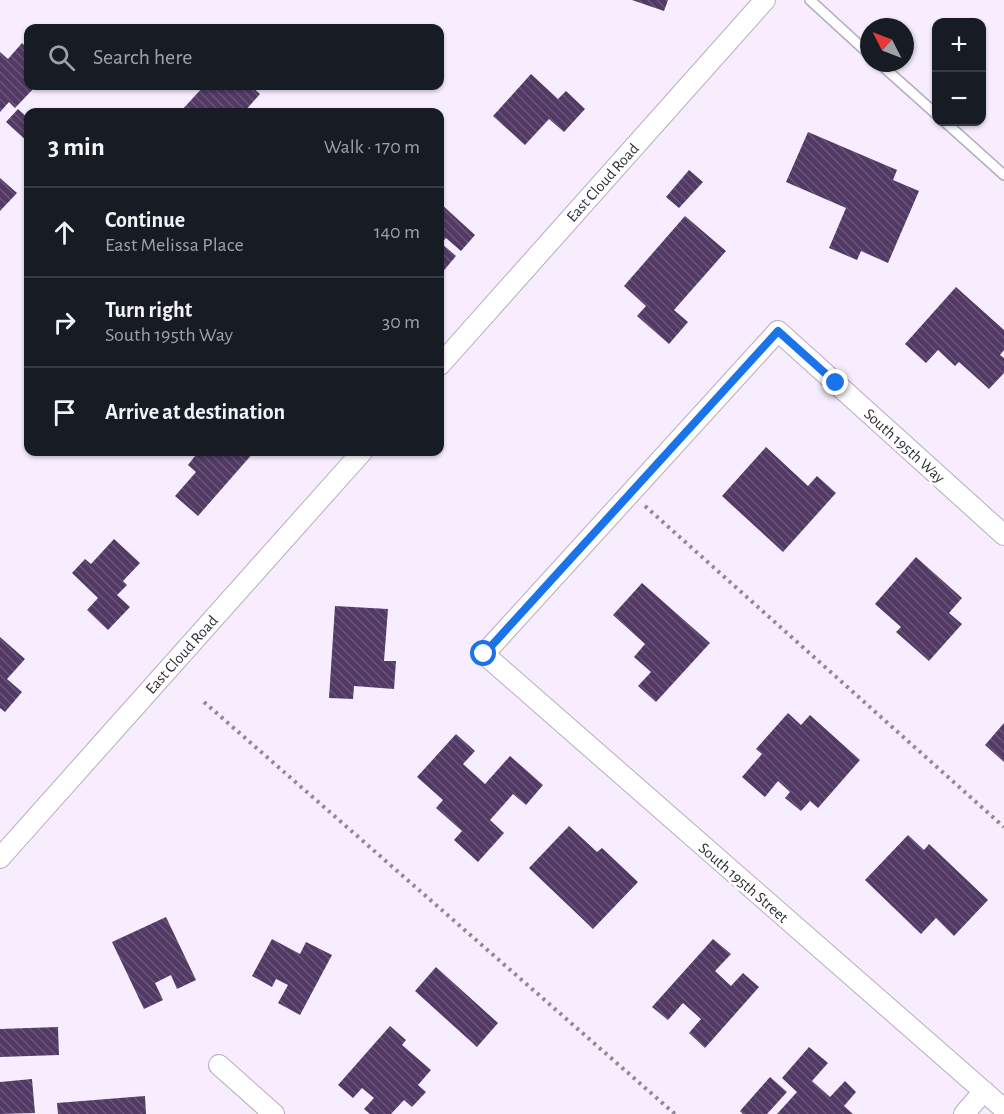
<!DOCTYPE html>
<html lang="en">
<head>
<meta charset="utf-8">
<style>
	:root { --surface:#171b24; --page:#242831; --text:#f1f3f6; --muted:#9ea1a6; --line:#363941 }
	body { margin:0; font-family:"Alegreya Sans",sans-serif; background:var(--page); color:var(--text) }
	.controls { position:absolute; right:18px; top:18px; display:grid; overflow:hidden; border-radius:12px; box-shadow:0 2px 4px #0004 }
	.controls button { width:54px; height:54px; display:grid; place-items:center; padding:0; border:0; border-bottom:2px solid var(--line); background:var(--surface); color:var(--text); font:30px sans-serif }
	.compass { position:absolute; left:860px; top:18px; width:54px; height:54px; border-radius:50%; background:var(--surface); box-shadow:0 2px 4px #0004; rotate:312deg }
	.stop { position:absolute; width:18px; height:18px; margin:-14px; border:4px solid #1a73e8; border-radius:50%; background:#fff }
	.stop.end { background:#1a73e8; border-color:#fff; box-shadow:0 2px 6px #0008 }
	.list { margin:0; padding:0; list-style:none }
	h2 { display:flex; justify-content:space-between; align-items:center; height:78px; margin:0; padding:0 24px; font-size:26px }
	h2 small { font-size:20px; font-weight:400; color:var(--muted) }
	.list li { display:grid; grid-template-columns:39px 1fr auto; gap:18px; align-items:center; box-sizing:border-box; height:90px; padding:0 24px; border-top:2px solid var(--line) }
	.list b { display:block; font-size:22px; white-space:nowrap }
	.list p { margin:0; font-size:20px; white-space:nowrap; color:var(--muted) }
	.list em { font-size:20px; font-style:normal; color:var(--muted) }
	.icon { flex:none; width:33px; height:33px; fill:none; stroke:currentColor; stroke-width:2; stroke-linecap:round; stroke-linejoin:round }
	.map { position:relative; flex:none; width:1004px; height:1114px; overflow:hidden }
	.search { position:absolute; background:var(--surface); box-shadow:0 2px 4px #0004; left:24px; top:24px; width:420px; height:66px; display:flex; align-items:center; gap:15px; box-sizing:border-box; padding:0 21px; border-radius:12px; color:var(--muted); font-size:22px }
	.panel { position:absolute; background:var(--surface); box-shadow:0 2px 4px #0004; left:24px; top:108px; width:420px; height:348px; border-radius:12px }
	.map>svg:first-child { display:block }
</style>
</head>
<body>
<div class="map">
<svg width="1004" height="1114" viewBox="0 0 1004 1114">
	<defs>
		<pattern id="building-back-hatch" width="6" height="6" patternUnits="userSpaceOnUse" patternTransform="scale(1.5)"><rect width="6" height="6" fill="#523a65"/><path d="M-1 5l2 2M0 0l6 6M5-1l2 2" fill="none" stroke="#685578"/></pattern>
	</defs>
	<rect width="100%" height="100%" fill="#f7edff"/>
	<path fill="url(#building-back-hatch)" d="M632,0H668L664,11Z
		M22,43L28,49V86H36L15,108L9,102L0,112V52L8,59Z
		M531,74L558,99L566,91L585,109L564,132L549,119L525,145L493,116Z
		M204,86H251L260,94L244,112H182L181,111Z
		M18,109L28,118V142L6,122Z
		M808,132L897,170L893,180L919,191L888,263L861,251L857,260L829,248L846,208L786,182Z
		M689,170L703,182L679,208L666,197Z
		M0,178L17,193L0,211Z
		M440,203L475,235L461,251L446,238L441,243L456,256L440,275Z
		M685,216L726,251L674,310L688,322L669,344L637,316L646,306L624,286Z
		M956,287L1004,330V350L1000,355L1004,358V373L989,389L959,362L955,366L938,350L926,363L905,344Z
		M766,447L808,486L817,476L836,493L783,552L722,496Z
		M190,452H254L198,516L175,496L196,472L188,465L195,456Z
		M114,539L140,563L123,581L127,585L117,595L130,607L108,630L87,610L98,598L72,573L85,559L91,564Z
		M916,557L962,598L949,613L962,624L929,661L896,632L901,627L875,604Z
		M642,583L710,643L656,702L638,686L651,672L634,657L645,644L613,615Z
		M335,606L388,609L384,661H396L394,689L354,686L353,699L329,698Z
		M0,637L25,659L7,679L22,692L5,712L0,708Z
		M788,713L801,725L810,715L860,760L818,808L810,801L801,811L785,798L790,792L778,781L765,797L742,777L762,754L756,749Z
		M1004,723V762L985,745Z
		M456,734L475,751L463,764L485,784L510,756L543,785L526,805L513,794L490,820L504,833L478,862L454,840L462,831L436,808L443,800L417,777Z
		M569,826L597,852L602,848L638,882L593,929L529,868Z
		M908,835L924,850L929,844L988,900L954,936L936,918L921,934L865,880Z
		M166,917L196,980L177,989L171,975L155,983L163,1000L144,1009L112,942Z
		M272,939L300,954L306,942L332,955L300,1015L278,1003L288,985L276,979L272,987L252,976Z
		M713,939L731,954L715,971L731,986L743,973L759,987L705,1048L689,1033L701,1019L683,1003L668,1020L652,1007Z
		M436,967L498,1023L477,1047L415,991Z
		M390,1026L406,1040L402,1045L431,1070L418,1085L426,1092L412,1107L404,1100L391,1114H370L364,1109L374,1098L362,1088L353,1098L338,1085Z
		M58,1027L59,1055L0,1057V1029Z
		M809,1047L828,1063L812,1081L830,1097L845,1081L856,1092L844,1106L853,1114H777L797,1092L782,1078Z
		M770,1077L787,1092L767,1114H743L740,1111Z
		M32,1079L35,1113L0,1114V1082Z
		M145,1096L146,1114H58L57,1103Z"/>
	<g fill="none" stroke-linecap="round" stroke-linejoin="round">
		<defs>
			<path id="lane" d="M810,0L869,54
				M879,63L936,114
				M945,122L1004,175"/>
			<path id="street" d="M440,365L765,0
				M1004,535L778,331L484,654L1004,1109
				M0,858L362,452
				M219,1065L274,1114
				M964,1114L984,1091"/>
		</defs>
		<use href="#lane" stroke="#b5adbd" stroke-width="12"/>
		<use href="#street" stroke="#b5adbd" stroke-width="22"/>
		<path stroke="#918a96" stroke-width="4" stroke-dasharray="3 4.5" stroke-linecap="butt" d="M645,506L1004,827
			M204,702L675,1114"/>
		<use href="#lane" stroke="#fff" stroke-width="9"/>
		<use href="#street" stroke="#fff" stroke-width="20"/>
	</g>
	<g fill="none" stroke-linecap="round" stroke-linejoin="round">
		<path stroke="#1a73e8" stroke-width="8" d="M484,654L778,331L836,383"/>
	</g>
	<g text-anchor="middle" stroke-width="6" stroke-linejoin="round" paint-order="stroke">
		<g font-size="16" fill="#302c33" stroke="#fff">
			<text transform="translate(602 182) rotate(-48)" y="6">East Cloud Road</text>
			<text transform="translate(905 445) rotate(42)" y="6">South 195th Way</text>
			<text transform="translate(181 654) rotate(-48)" y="6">East Cloud Road</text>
			<text transform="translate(744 882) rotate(41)" y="6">South 195th Street</text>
		</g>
	</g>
</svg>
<div class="controls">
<button>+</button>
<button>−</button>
</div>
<svg class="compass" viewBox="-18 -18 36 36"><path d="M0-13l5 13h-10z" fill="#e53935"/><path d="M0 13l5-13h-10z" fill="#9ea1a6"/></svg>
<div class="stop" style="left:484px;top:654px"></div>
<div class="stop end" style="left:836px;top:383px"></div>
<div class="search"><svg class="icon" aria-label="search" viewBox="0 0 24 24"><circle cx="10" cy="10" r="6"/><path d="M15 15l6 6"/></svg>Search here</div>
<section class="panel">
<h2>3 min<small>Walk · 170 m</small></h2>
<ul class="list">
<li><svg class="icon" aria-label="ahead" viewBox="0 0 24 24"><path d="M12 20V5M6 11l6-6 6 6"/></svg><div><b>Continue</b><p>East Melissa Place</p></div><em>140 m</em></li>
<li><svg class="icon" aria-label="right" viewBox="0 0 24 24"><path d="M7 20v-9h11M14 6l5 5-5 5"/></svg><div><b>Turn right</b><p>South 195th Way</p></div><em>30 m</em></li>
<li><svg class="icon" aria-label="arrive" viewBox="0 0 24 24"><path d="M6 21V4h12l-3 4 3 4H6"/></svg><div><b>Arrive at destination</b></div></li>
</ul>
</section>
</div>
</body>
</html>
